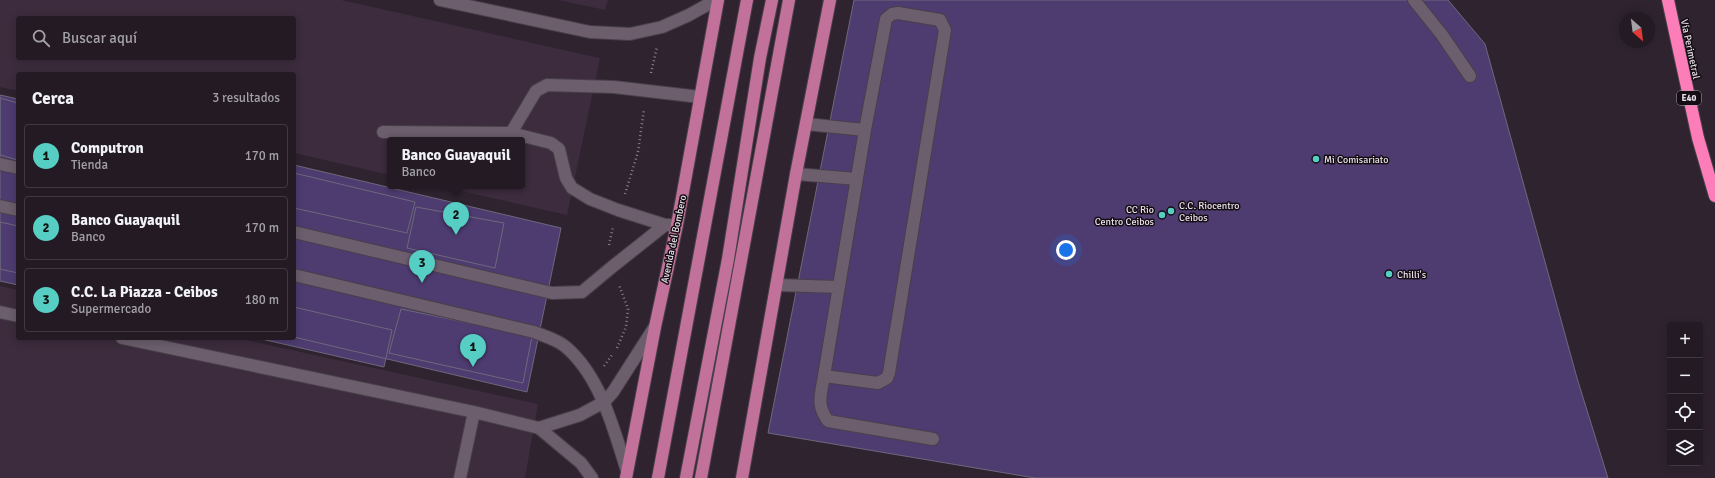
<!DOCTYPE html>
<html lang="es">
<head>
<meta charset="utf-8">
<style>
	:root { --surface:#231a24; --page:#2b232c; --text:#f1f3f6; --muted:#a3a1a6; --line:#403841; --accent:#56cec3 }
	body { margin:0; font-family:Signika,sans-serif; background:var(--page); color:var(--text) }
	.controls { position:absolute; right:12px; bottom:12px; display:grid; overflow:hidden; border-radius:4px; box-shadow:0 2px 10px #0003 }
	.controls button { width:36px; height:36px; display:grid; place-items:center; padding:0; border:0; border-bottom:1px solid var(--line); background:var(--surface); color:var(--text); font:20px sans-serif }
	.compass { position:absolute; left:1619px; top:12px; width:36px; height:36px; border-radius:50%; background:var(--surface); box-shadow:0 2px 10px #0003; rotate:152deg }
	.you { position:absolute; left:1066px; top:250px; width:14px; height:14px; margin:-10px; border:3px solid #fff; border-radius:50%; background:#1a73e8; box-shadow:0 0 0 6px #1a73e833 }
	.badge { display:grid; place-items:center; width:26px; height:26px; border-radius:50%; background:var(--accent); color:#111; font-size:13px; font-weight:700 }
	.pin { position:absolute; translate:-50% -33px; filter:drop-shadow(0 1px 2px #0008) }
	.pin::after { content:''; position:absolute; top:21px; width:14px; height:12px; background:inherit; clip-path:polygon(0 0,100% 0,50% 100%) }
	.popup { position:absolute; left:387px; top:137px; width:138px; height:52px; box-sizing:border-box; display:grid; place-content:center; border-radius:4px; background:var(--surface); filter:drop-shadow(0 1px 3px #0005); font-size:13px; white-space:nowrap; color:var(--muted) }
	.popup b { font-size:15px; color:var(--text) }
	.popup::after { content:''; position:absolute; left:50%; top:100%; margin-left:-8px; border:8px solid transparent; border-top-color:var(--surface) }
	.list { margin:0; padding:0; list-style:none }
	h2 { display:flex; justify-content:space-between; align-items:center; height:52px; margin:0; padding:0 16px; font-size:17px }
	h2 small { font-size:13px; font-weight:400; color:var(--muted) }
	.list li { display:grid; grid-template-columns:26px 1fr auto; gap:12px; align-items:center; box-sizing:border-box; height:64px; margin:0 8px 8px; padding:0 8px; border:1px solid var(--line); border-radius:4px }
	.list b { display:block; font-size:15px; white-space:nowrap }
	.list p { margin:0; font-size:13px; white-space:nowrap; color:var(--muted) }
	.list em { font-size:13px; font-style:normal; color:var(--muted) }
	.icon { flex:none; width:22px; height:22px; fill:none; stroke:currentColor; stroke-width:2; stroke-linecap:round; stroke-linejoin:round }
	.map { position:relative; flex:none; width:1715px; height:478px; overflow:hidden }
	.search { position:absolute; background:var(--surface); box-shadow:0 2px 10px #0003; left:16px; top:16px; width:280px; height:44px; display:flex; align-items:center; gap:10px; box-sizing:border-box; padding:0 14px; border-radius:4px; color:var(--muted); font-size:15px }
	.panel { position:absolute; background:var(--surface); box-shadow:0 2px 10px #0003; left:16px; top:72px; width:280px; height:268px; border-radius:4px }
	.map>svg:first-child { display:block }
</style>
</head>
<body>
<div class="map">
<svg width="1715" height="478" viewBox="0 0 1715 478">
	<rect width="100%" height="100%" fill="#2f2330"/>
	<path fill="#3c2c3d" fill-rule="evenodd" d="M0,0H341L600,58L567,215L439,186H522V140H390V175L294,153V74H18V91L0,87ZM18,18H294V58H18Z
		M558,0H608L605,10Z
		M0,286L18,290V338H237L538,404L525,478H0Z"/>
	<path fill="#4e3c71" stroke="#6d687b" d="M854,0H1448L1485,44L1577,378L1608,478H1035L768,433Z
		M0,95L18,99V273L0,269Z
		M0,98L18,103V160L0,155Z
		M294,165L561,228L527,392L294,337Z
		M294,173L415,202L407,233L294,208Z
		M416,207L504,223L495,268L407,248Z
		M0,222L18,226V285L0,281Z
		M294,307L392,330L384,367L257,338H294Z
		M401,309L532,336L523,383L389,353Z"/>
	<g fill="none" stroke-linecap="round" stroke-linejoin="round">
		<defs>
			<path id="minor" d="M440,0L590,32L630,34L662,27L689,15L716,0
				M1414,0L1442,35L1470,76
				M898,13L940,20L945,30L889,373L887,378L878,383L824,376L865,130L886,19L892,14Z
				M806,124L865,130
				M383,132L511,133L536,91L547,85L614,87L700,97
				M511,133L551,143L559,149L566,178L572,188L590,199L618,210L665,225H670
				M0,164L18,168
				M796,174L857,179
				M0,206L18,210
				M294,232L552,293L582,292L612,267L665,225
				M294,275L534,332C544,336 559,340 567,348C601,378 614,430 627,471
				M777,285L839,287
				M0,312L18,316
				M122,338L474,412L539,428
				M824,376C821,395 816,405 828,421L933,439
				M460,478L474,412
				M592,478L581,463L539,428L580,415L604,402L613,392L654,328"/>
			<path id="major" d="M626,478L655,327L677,225L718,0
				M658,478L747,0
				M686,478L728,259L760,58L772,0
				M701,478L789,0
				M742,478L796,174L830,0"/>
			<path id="highway" d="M1668,0L1698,138L1715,196"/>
		</defs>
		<use href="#minor" stroke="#493f4a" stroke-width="14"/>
		<use href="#major" stroke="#493f4a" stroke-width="14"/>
		<use href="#highway" stroke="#493f4a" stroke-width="14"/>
		<path stroke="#8a808b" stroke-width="2.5" stroke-dasharray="1 3" stroke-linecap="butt" d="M651,73L657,47
			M625,194L638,152L644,109
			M609,245L613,227
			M617,348L626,327L628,309L619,285
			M604,366L612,355"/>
		<use href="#minor" stroke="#6c5e6d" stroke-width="12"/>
		<use href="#major" stroke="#c2719a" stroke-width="12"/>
		<use href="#highway" stroke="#fc7db8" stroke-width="12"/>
	</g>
	<g fill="#56cec3" stroke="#140e14" stroke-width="1.5">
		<circle cx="1316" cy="159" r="4"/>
		<circle cx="1171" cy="211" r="4"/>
		<circle cx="1162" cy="215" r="4"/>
		<circle cx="1389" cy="274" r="4"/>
	</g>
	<g text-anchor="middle" stroke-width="3" stroke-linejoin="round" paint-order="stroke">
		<rect fill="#140e14" stroke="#a8a1a8" stroke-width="1" x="1677" y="91" width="24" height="14" rx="3"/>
		<g font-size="9" font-weight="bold" fill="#e8e0e8">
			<text x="1689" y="101">E40</text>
		</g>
		<g font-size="10" fill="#e8e0e8" stroke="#140e14">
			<text transform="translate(1691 49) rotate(78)" y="4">Vía Perimetral</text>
			<text transform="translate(673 239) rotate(-78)" y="4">Avenida del Bombero</text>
		</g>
		<g font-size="10" fill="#e8e0e8" stroke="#140e14" text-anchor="start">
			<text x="1324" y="163">Mi Comisariato</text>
			<text x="1179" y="209">C.C. Riocentro<tspan x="1179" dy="12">Ceibos</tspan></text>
			<text x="1154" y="213" text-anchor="end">CC Rio<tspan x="1154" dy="12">Centro Ceibos</tspan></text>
			<text x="1397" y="278">Chilli's</text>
		</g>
	</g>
</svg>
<div class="controls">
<button>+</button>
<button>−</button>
<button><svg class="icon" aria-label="locate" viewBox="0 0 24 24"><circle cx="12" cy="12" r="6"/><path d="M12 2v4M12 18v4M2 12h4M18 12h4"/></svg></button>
<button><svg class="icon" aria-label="layers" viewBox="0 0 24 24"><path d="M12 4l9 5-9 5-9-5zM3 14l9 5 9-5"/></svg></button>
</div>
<svg class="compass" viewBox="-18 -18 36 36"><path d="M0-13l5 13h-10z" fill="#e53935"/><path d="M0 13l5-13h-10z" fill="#a3a1a6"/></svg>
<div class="you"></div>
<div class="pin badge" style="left:473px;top:367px">1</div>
<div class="pin badge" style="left:456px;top:235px">2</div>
<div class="popup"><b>Banco Guayaquil</b>Banco</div>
<div class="pin badge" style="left:422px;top:283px">3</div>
<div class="search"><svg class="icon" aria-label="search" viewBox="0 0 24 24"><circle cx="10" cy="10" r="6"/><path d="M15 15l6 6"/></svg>Buscar aquí</div>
<section class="panel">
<h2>Cerca<small>3 resultados</small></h2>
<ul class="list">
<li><span class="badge">1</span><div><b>Computron</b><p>Tienda</p></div><em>170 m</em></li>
<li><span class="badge">2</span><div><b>Banco Guayaquil</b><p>Banco</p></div><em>170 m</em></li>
<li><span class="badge">3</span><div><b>C.C. La Piazza - Ceibos</b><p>Supermercado</p></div><em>180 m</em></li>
</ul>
</section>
</div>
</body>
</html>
